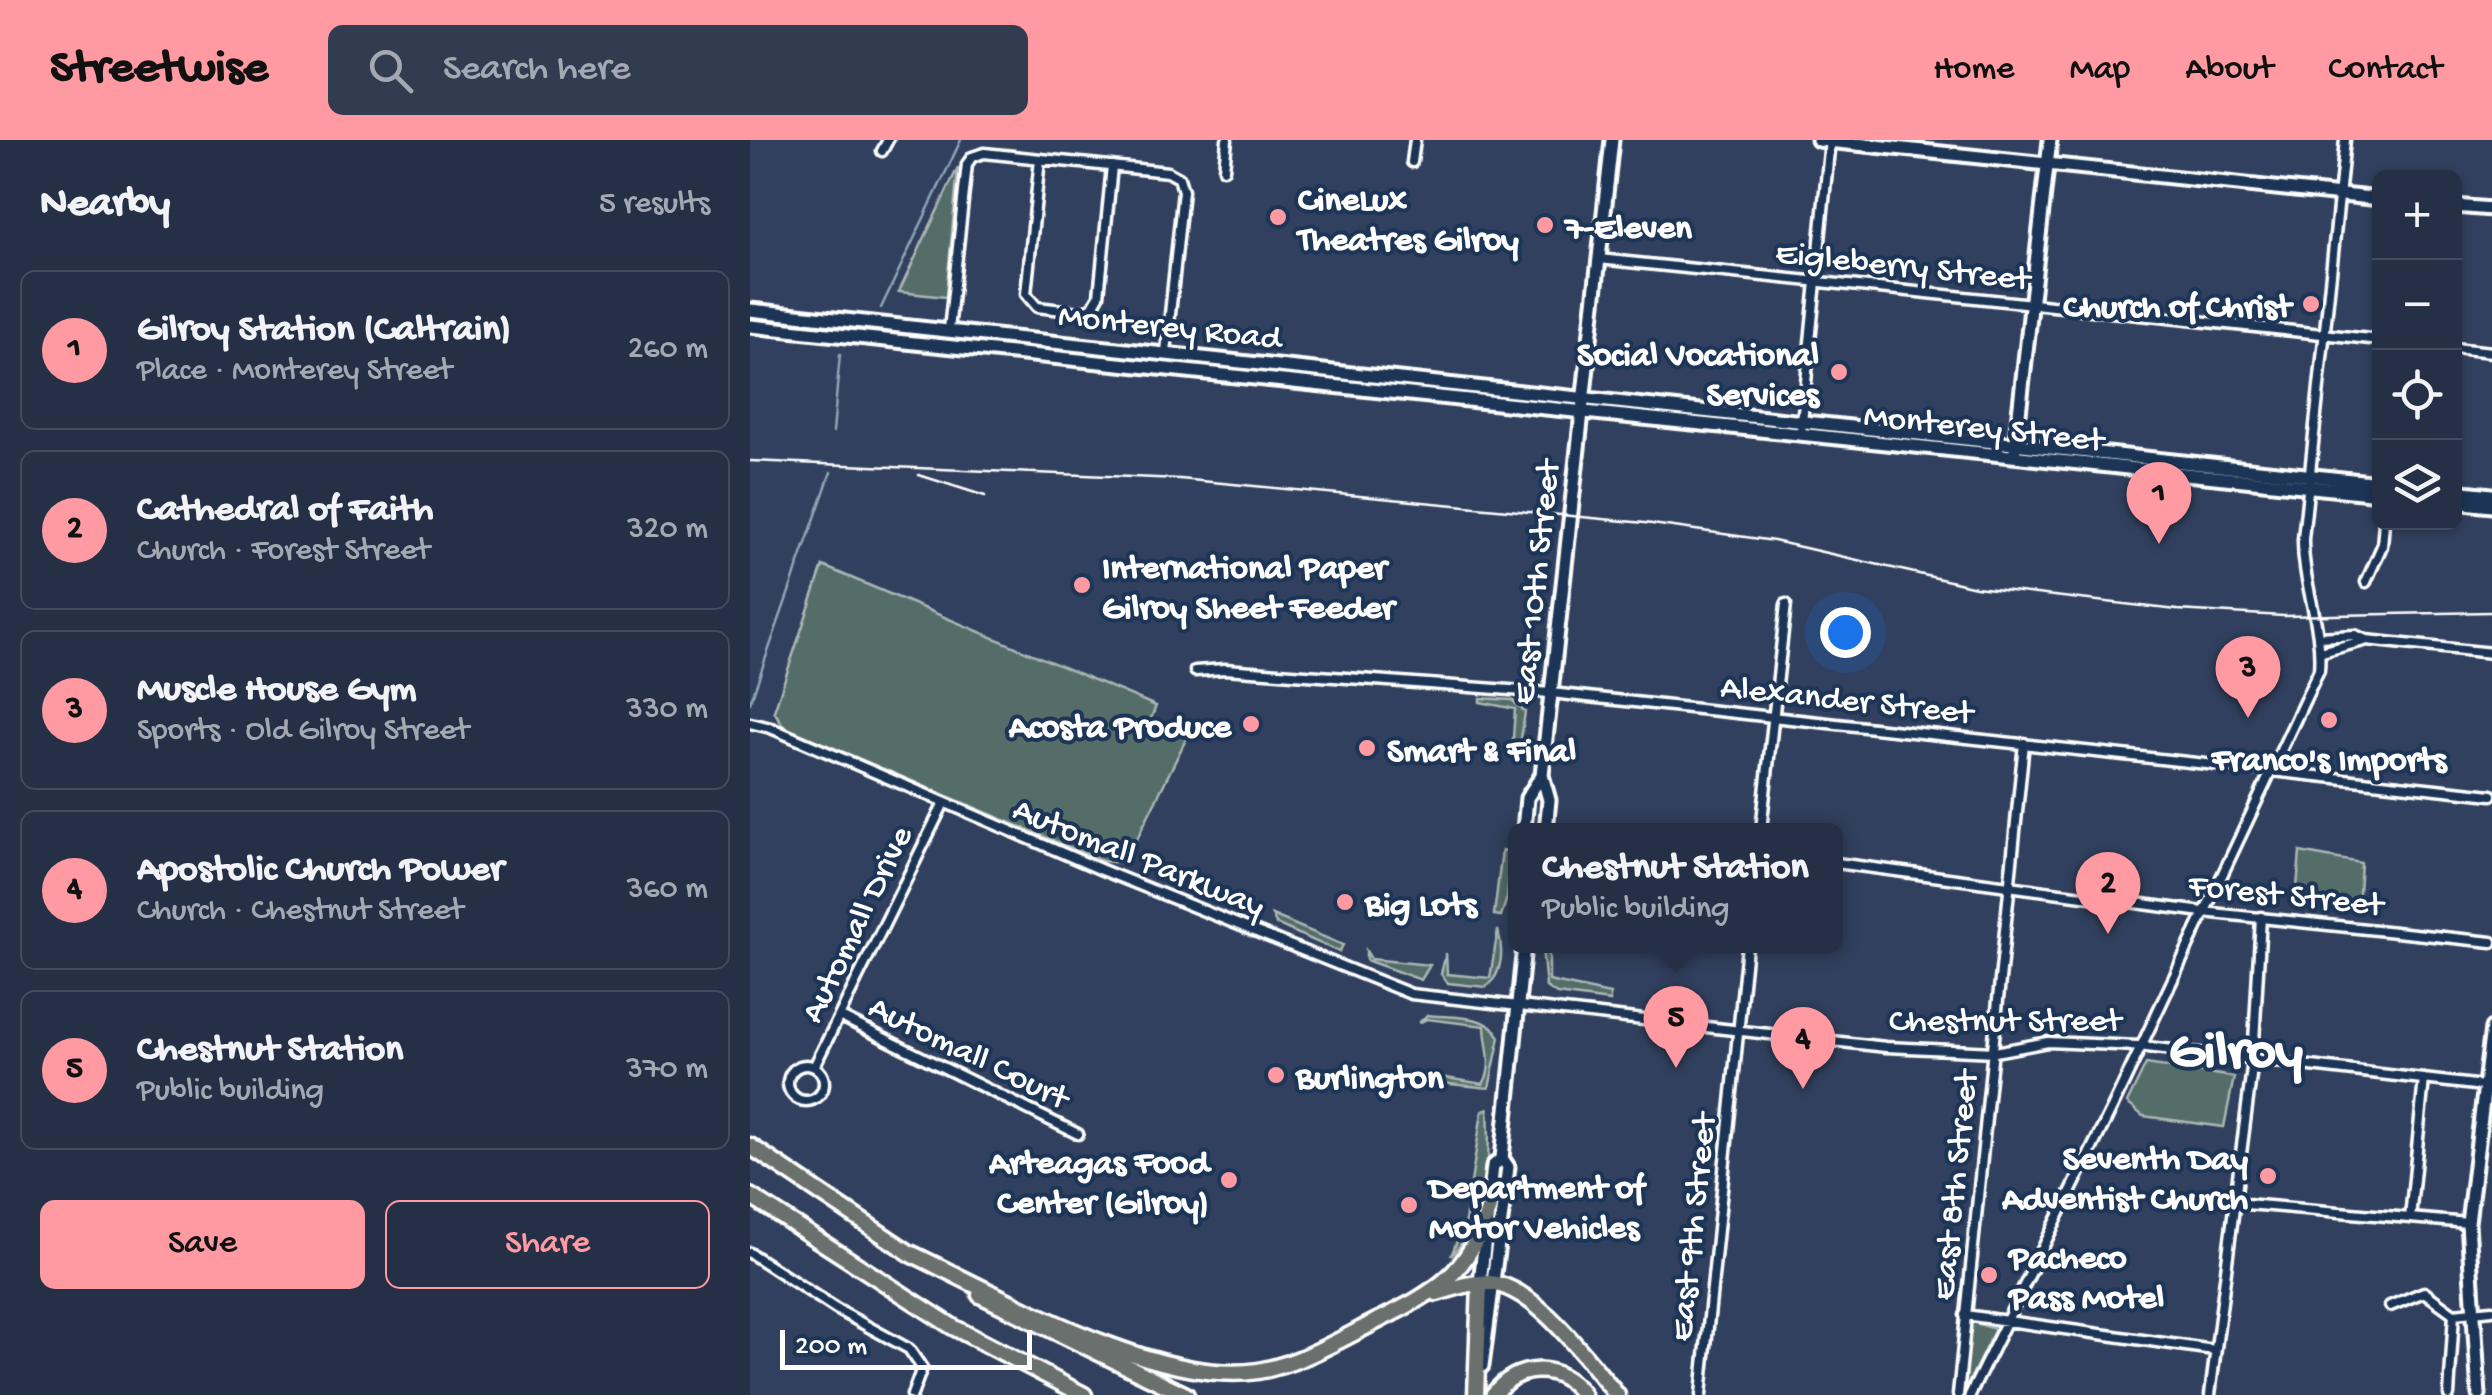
<!DOCTYPE html>
<html lang="en">
<head>
<meta charset="utf-8">
<style>
	:root { --surface:#253046; --page:#313c51; --text:#f1f3f6; --muted:#a3a9b3; --line:#424b5f; --accent:#ff9aa2 }
	body { margin:0; font-family:"Gochi Hand",sans-serif; background:var(--page); color:var(--text) }
	.controls { position:absolute; right:30px; top:30px; display:grid; overflow:hidden; border-radius:15px; box-shadow:0 2px 8px #0004 }
	.controls button { width:90px; height:90px; display:grid; place-items:center; padding:0; border:0; border-bottom:2px solid var(--line); background:var(--surface); color:var(--text); font:50px sans-serif }
	.scale { position:absolute; left:30px; bottom:25px; width:252px; box-sizing:border-box; padding-left:10px; border:5px solid #fff; border-top:0; font-size:28px; line-height:35px; white-space:nowrap; color:#fff; -webkit-text-stroke:8px #1d3557; paint-order:stroke }
	.you { position:absolute; left:1095px; top:492px; width:35px; height:35px; margin:-25px; border:8px solid #fff; border-radius:50%; background:#1a73e8; box-shadow:0 0 0 15px #1a73e833 }
	.badge { display:grid; place-items:center; width:65px; height:65px; border-radius:50%; background:var(--accent); color:#111; font-size:32px; font-weight:700 }
	.pin { position:absolute; translate:-50% -82px; filter:drop-shadow(0 2px 5px #0008) }
	.pin::after { content:''; position:absolute; top:52px; width:35px; height:30px; background:inherit; clip-path:polygon(0 0,100% 0,50% 100%) }
	.popup { position:absolute; left:758px; top:683px; width:335px; height:130px; box-sizing:border-box; display:grid; place-content:center; border-radius:15px; background:var(--surface); filter:drop-shadow(0 2px 8px #0005); font-size:32px; white-space:nowrap; color:var(--muted) }
	.popup b { font-size:38px; color:var(--text) }
	.popup::after { content:''; position:absolute; left:50%; top:100%; margin-left:-20px; border:20px solid transparent; border-top-color:var(--surface) }
	.list { margin:0; padding:0; list-style:none }
	h2 { display:flex; justify-content:space-between; align-items:center; height:130px; margin:0; padding:0 40px; font-size:42px }
	h2 small { font-size:32px; font-weight:400; color:var(--muted) }
	.list li { display:grid; grid-template-columns:65px 1fr auto; gap:30px; align-items:center; box-sizing:border-box; height:160px; margin:0 20px 20px; padding:0 20px; border:2px solid var(--line); border-radius:15px }
	.list b { display:block; font-size:38px; white-space:nowrap }
	.list p { margin:0; font-size:32px; white-space:nowrap; color:var(--muted) }
	.list em { font-size:32px; font-style:normal; color:var(--muted) }
	.actions { display:flex; gap:20px; padding:30px 40px }
	.actions a { flex:1; padding:22px 0; border:2px solid var(--accent); border-radius:15px; text-align:center; font-size:35px; color:var(--accent) }
	.actions .main { background:var(--accent); color:#111 }
	.icon { flex:none; width:55px; height:55px; fill:none; stroke:currentColor; stroke-width:2; stroke-linecap:round; stroke-linejoin:round }
	.map { position:relative; flex:none; width:1742px; height:1255px; overflow:hidden }
	header { display:flex; align-items:center; gap:60px; box-sizing:border-box; height:140px; padding:0 50px; background:var(--accent); color:#111 }
	header strong { font-size:48px }
	nav { display:flex; gap:55px; margin-inline-start:auto; font-size:35px }
	.search { width:700px; height:90px; background:var(--page); display:flex; align-items:center; gap:25px; box-sizing:border-box; padding:0 35px; border-radius:15px; color:var(--muted); font-size:38px }
	main { display:flex }
	aside { flex:1; background:var(--surface) }
	.map>svg:first-child { display:block }
</style>
</head>
<body>
<header>
<strong>Streetwise</strong>
<div class="search"><svg class="icon" aria-label="search" viewBox="0 0 24 24"><circle cx="10" cy="10" r="6"/><path d="M15 15l6 6"/></svg>Search here</div>
<nav><a>Home</a><a>Map</a><a>About</a><a>Contact</a></nav>
</header>
<main>
<aside>
<h2>Nearby<small>5 results</small></h2>
<ul class="list">
<li><span class="badge">1</span><div><b>Gilroy Station (Caltrain)</b><p>Place · Monterey Street</p></div><em>260 m</em></li>
<li><span class="badge">2</span><div><b>Cathedral of Faith</b><p>Church · Forest Street</p></div><em>320 m</em></li>
<li><span class="badge">3</span><div><b>Muscle House Gym</b><p>Sports · Old Gilroy Street</p></div><em>330 m</em></li>
<li><span class="badge">4</span><div><b>Apostolic Church Power</b><p>Church · Chestnut Street</p></div><em>360 m</em></li>
<li><span class="badge">5</span><div><b>Chestnut Station</b><p>Public building</p></div><em>370 m</em></li>
</ul>
<div class="actions"><a class="main">Save</a><a>Share</a></div>
</aside>
<div class="map">
<svg width="1742" height="1255" viewBox="0 0 1742 1255">
	<rect width="100%" height="100%" fill="#31405e"/>
	<filter id="ink" filterUnits="userSpaceOnUse"><feTurbulence type="fractalNoise" baseFrequency=".01" numOctaves="2"/><feDisplacementMap in="SourceGraphic" scale="20" xChannelSelector="R" yChannelSelector="G"/><feConvolveMatrix kernelMatrix="1 2 1 2 8 2 1 2 1" color-interpolation-filters="sRGB"/></filter>
	<g filter="url(#ink)">
		<path fill="#556d69" stroke="#aab6b4" stroke-width="2.5" d="M208,27L196,157L149,152Z
			M190,196L504,227V230L179,197Z
			M73,426L406,566L399,584L425,595L430,586L440,591L375,723L352,721L34,587L24,571Z
			M730,558L762,560L775,572L769,613H762L765,569L730,562Z
			M752,710L761,712L757,758L751,776L744,775Z
			M1550,712L1611,723L1608,767L1546,760Z
			M522,775L593,805L589,812L526,784Z
			M748,790C753,808 754,834 736,847L698,843L691,834L696,813L697,834L740,838Z
			M792,808L799,809V841L860,854V861L807,854L796,847Z
			M616,811L621,819L680,825L671,840L616,820Z
			M677,875C701,878 738,873 750,897L739,948L671,941V934L733,944C745,926 735,905 735,886L677,879L669,883Z
			M1396,924L1484,937L1474,987L1393,976L1377,963Z
			M738,968C741,1019 738,1079 701,1116L715,1081L732,972Z
			M1219,1181L1245,1189L1212,1255Z"/>
		<g fill="none" stroke-linecap="round" stroke-linejoin="round">
			<path stroke="#8ea5b8" stroke-width="2.5" d="M131,168L211,0
				M83,292L90,214
				M0,563L81,332"/>
			<defs>
				<path id="street" d="M132,11L138,0
					M290,19L276,154L287,167L329,172L342,168L349,156L362,26
					M662,22L665,0
					M474,29L477,0
					M849,119L1630,200
					M199,190L217,24L222,17L234,13L418,32L429,38L433,51L416,212
					M1704,208L1742,212
					M1051,293L1080,0
					M1616,442L1632,406L1634,382
					M1569,497L1605,495L1616,500L1742,513
					M1571,512L1614,501
					M445,531L475,529L801,553L1742,655
					M0,583L21,588L352,730L661,854L1136,907L1245,912L1298,902L1388,906L1742,947
					M1011,690L1036,464
					M1086,723L1453,772L1742,802
					M89,876L328,994
					M38 943a18 18 0 1 1 36 0a18 18 0 1 1-36 0Z
					M64,927L194,663
					M1484,1063L1718,1083
					M1660,1078L1674,939
					M0,1113L86,1169L159,1209L172,1228L162,1255
					M1640,1166L1674,1152L1704,1174
					M1215,1175L1464,1210
					M951,1255L997,806
					M1208,1255L1274,603
					M1220,1255L1362,968L1569,530C1573,485 1552,444 1553,399L1595,0
					M1460,1255L1503,920L1511,777
					M1699,1255L1704,1174L1742,1170"/>
				<path id="secondary" d="M1068,0L1630,59
					M1704,66L1742,69
					M0,170L1630,343
					M0,186L1630,354
					M1265,309L1300,0
					M1704,351L1742,355
					M1704,362L1742,366
					M774,690L777,658L792,635
					M796,690L799,660L792,635L862,0
					M730,1143L743,1026L752,1018
					M732,1226L758,1027L752,1018L774,806
					M1729,1255L1718,1083L1742,888"/>
				<path id="highway" d="M0,1006L164,1116
					M0,1056L203,1187L334,1255
					M158,1112C250,1155 407,1247 508,1231C550,1224 589,1200 627,1181C687,1151 719,1134 739,1067
					M687,1153C704,1148 723,1141 740,1143C787,1147 838,1222 867,1255
					M230,1155L436,1255
					M726,1255L730,1143
					M743,1255C767,1223 809,1222 833,1255"/>
			</defs>
			<use href="#street" stroke="#fff" stroke-width="15"/>
			<use href="#secondary" stroke="#fff" stroke-width="19"/>
			<use href="#highway" stroke="#fff" stroke-width="21"/>
			<use href="#street" stroke="#1d3557" stroke-width="8"/>
			<use href="#secondary" stroke="#1d3557" stroke-width="11"/>
			<use href="#highway" stroke="#6b706d" stroke-width="14"/>
			<path stroke="#fff" stroke-width="2.5" d="M0,321L430,339L895,383L1024,401L1226,447L1427,470L1534,476L1742,472
				M169,335L235,356"/>
		</g>
	</g>
	<g fill="#ff9aa2" stroke="#1d3557" stroke-width="4">
		<circle cx="528" cy="77" r="10"/>
		<circle cx="795" cy="85" r="10"/>
		<circle cx="1561" cy="164" r="10"/>
		<circle cx="1089" cy="232" r="10"/>
		<circle cx="332" cy="445" r="10"/>
		<circle cx="1579" cy="580" r="10"/>
		<circle cx="501" cy="584" r="10"/>
		<circle cx="617" cy="608" r="10"/>
		<circle cx="595" cy="762" r="10"/>
		<circle cx="526" cy="935" r="10"/>
		<circle cx="1518" cy="1036" r="10"/>
		<circle cx="479" cy="1040" r="10"/>
		<circle cx="659" cy="1065" r="10"/>
		<circle cx="1239" cy="1135" r="10"/>
	</g>
	<g text-anchor="middle" stroke-width="8" stroke-linejoin="round" paint-order="stroke">
		<g font-size="35" font-weight="bold" fill="#fff" stroke="#1d3557" text-anchor="start">
			<text x="548" y="69">CineLux<tspan x="548" dy="40">Theatres Gilroy</tspan></text>
			<text x="815" y="97">7-Eleven</text>
			<text x="1541" y="176" text-anchor="end">Church of Christ</text>
			<text x="1069" y="224" text-anchor="end">Social Vocational<tspan x="1069" dy="40">Services</tspan></text>
			<text x="352" y="437">International Paper<tspan x="352" dy="40">Gilroy Sheet Feeder</tspan></text>
			<text x="481" y="596" text-anchor="end">Acosta Produce</text>
			<text x="637" y="620">Smart &amp; Final</text>
			<text x="1579" y="629" text-anchor="middle">Franco's Imports</text>
			<text x="615" y="774">Big Lots</text>
			<text x="546" y="947">Burlington</text>
			<text x="1498" y="1028" text-anchor="end">Seventh Day<tspan x="1498" dy="40">Adventist Church</tspan></text>
			<text x="459" y="1032" text-anchor="end">Arteagas Food<tspan x="459" dy="40">Center (Gilroy)</tspan></text>
			<text x="679" y="1057">Department of<tspan x="679" dy="40">Motor Vehicles</tspan></text>
			<text x="1259" y="1127">Pacheco<tspan x="1259" dy="40">Pass Motel</tspan></text>
		</g>
		<g font-size="35" fill="#fff" stroke="#1d3557">
			<text transform="translate(1153 123) rotate(6)" y="12">Eigleberry Street</text>
			<text transform="translate(420 184) rotate(6)" y="12">Monterey Road</text>
			<text transform="translate(1234 285) rotate(6)" y="12">Monterey Street</text>
			<text transform="translate(783 442) rotate(-84)" y="12">East 10th Street</text>
			<text transform="translate(1097 557) rotate(6)" y="12">Alexander Street</text>
			<text transform="translate(390 715) rotate(22)" y="12">Automall Parkway</text>
			<text transform="translate(1536 752) rotate(6)" y="12">Forest Street</text>
			<text transform="translate(104 783) rotate(-64)" y="12">Automall Drive</text>
			<text x="1255" y="890">Chestnut Street</text>
			<text transform="translate(220 910) rotate(26)" y="12">Automall Court</text>
			<text transform="translate(1202 1045) rotate(-84)" y="12">East 8th Street</text>
			<text transform="translate(940 1087) rotate(-84)" y="12">East 9th Street</text>
		</g>
		<g font-size="55" font-weight="bold" fill="#fff" stroke="#1d3557">
			<text x="1486" y="925">Gilroy</text>
		</g>
	</g>
</svg>
<div class="controls">
<button>+</button>
<button>−</button>
<button><svg class="icon" aria-label="locate" viewBox="0 0 24 24"><circle cx="12" cy="12" r="6"/><path d="M12 2v4M12 18v4M2 12h4M18 12h4"/></svg></button>
<button><svg class="icon" aria-label="layers" viewBox="0 0 24 24"><path d="M12 4l9 5-9 5-9-5zM3 14l9 5 9-5"/></svg></button>
</div>
<div class="scale">200 m</div>
<div class="you"></div>
<div class="pin badge" style="left:1409px;top:404px">1</div>
<div class="pin badge" style="left:1358px;top:794px">2</div>
<div class="pin badge" style="left:1498px;top:578px">3</div>
<div class="pin badge" style="left:1053px;top:949px">4</div>
<div class="pin badge" style="left:926px;top:928px">5</div>
<div class="popup"><b>Chestnut Station</b>Public building</div>
</div>
</main>
</body>
</html>
